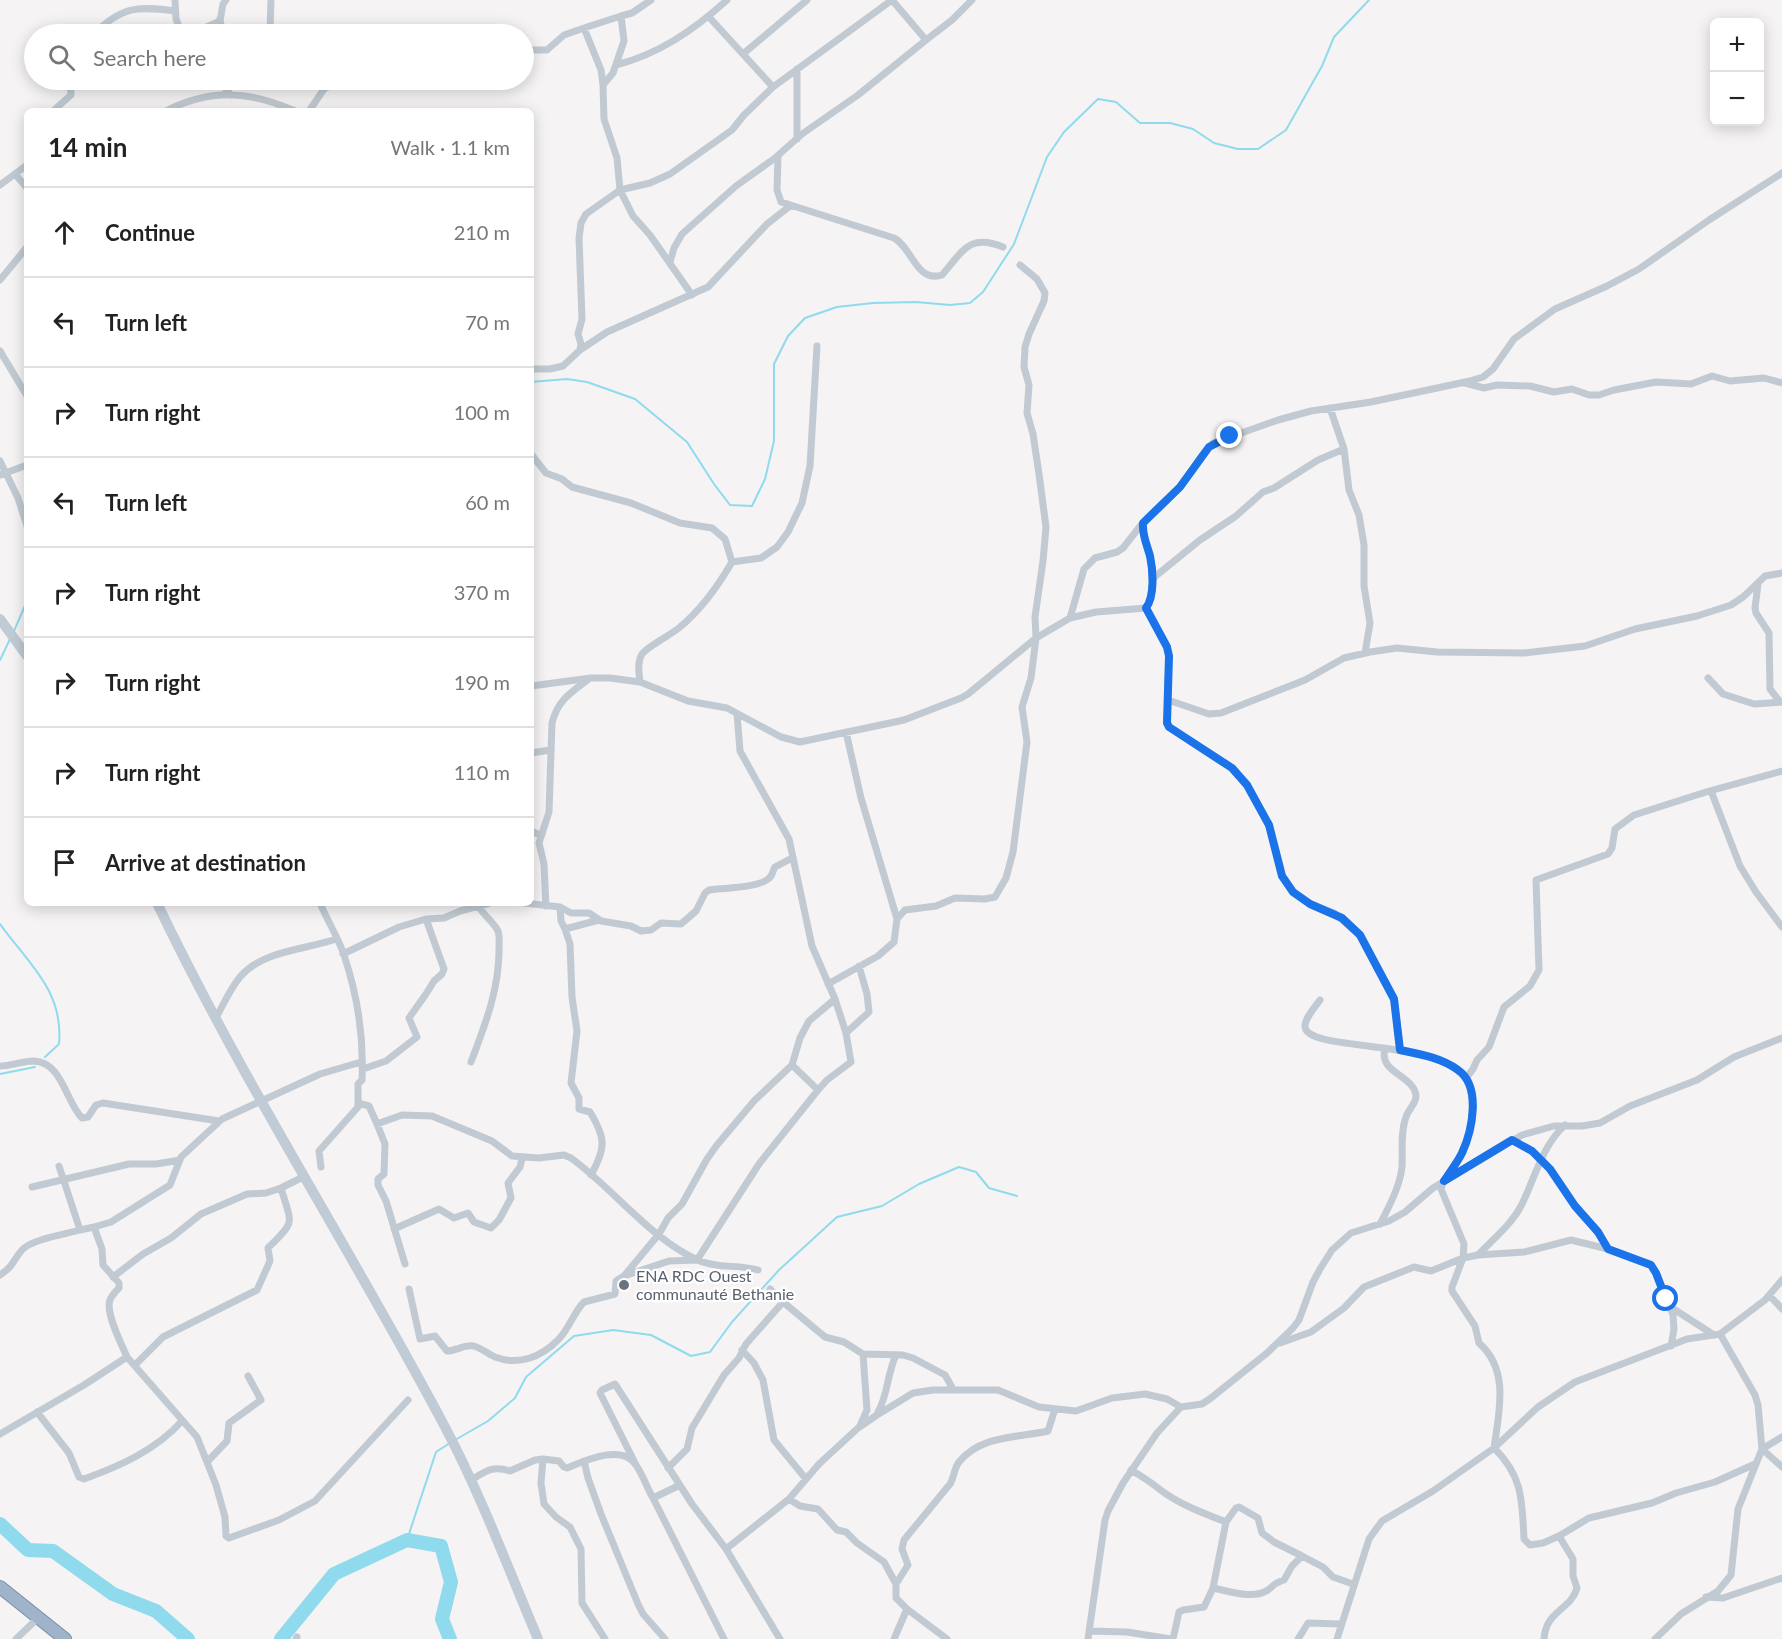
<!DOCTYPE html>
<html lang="en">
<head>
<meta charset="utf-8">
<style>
	:root { --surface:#fff; --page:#f6f6f6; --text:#222; --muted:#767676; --line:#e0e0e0 }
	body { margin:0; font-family:Lato,sans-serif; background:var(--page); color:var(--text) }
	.controls { position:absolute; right:18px; top:18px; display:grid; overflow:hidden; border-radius:9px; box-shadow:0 3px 15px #0003 }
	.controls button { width:54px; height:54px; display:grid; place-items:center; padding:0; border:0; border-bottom:2px solid var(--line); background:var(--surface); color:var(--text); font:30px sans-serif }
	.stop { position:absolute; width:18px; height:18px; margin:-14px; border:4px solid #1a73e8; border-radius:50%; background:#fff }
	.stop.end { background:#1a73e8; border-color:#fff; box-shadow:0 2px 6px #0008 }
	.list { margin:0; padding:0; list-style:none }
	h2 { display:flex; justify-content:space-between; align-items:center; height:78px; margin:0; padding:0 24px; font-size:26px }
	h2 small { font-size:20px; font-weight:400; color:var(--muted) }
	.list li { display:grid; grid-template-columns:39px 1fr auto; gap:18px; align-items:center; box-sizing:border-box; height:90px; padding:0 24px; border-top:2px solid var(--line) }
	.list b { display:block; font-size:22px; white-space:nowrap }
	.list em { font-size:20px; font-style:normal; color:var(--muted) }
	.icon { flex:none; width:33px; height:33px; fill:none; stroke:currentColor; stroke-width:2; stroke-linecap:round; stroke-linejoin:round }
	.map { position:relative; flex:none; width:1782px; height:1639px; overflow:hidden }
	.search { position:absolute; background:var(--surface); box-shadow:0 3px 15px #0003; left:24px; top:24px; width:510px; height:66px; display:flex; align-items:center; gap:15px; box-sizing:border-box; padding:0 21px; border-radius:33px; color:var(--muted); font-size:22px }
	.panel { position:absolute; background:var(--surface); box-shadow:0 3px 15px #0003; left:24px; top:108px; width:510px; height:798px; border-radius:9px }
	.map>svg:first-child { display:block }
</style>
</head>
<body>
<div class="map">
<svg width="1782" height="1639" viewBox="0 0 1782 1639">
	<rect width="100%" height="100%" fill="#f5f3f3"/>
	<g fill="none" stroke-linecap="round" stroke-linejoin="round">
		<path stroke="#90daee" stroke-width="2" d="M531,382L567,379L587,382L635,399L687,442L714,484L730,505L752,506L765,479L774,441V364L788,336L805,318L837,307L873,303L916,302L950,305L970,303L983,292L1014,244L1047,157L1064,132L1098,99L1116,102L1140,123H1170L1193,129L1214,143L1238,149H1258L1286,130L1322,66L1334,37L1369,0
			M14,631L27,601
			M0,660L10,639
			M0,924C28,963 64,991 59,1044L45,1057
			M0,1074L35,1067
			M455,1440L488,1421L515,1398L526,1377L574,1336L613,1330L651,1335L691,1356L710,1352L732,1322L779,1270L837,1217L882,1206L919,1184L959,1167L976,1172L989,1188L1017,1196
			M407,1540L436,1452L450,1443"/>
		<path stroke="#90daee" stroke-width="14" d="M0,1524L28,1550L53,1551L113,1594L156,1611L188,1639
			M281,1639L334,1574L407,1540L441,1546L451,1582L442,1619L450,1639"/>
		<defs>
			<path id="trunk" d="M0,1587L65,1639"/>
		</defs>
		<use href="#trunk" stroke="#7690ad" stroke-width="14"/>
		<path stroke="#c1cad2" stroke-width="7" d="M175,0L176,19L182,34
			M651,0L632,13L621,16L624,41L613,73L603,85L604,119L617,158L620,190L633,216L650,235L692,295
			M709,17L773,87
			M220,19L222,34
			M584,28L621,16
			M270,30L271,0
			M94,34C122,6 138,6 175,11
			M191,34L220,21L223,4L226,0
			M926,40L952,20L972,0
			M524,50H547L564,35L584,28L601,70L603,85
			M743,54L807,0
			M616,65C659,54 694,30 727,0
			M797,69V139
			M218,80L231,95
			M53,111L71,95L70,80
			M166,111C211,88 250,91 295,111
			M309,111L324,89L341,80
			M778,156L777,190L781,202L894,238C912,247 916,283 942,275C963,251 969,233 1003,247
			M15,174L27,188
			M0,185L27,165
			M670,262L674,248L682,234L736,186L775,158L802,134L858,95L926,40L892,0
			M0,280L27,247
			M580,350L581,344L578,334L582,319L579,238L581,223L586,214L620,190L650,183L670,174L732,130L744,115L773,87L892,0
			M0,351L27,396
			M531,369H550L563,366L580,350L607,332L708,287L767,224L790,206
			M1465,383L1484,388L1497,385L1530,386L1554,392L1572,389L1589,395H1599L1614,390L1656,382L1691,384L1712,376L1730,381L1764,378L1782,383
			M1344,449L1349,490L1359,515L1364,545V586L1370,623L1365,653
			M531,454L546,473L562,479L572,487L631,503L680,523L712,528L725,539L732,562
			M0,461L18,498L27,526
			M0,475L27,465
			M1152,579L1200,540L1236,516L1263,492L1274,488L1318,460L1344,449L1330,408
			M1758,584L1755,608L1756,613L1769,633L1770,689L1780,702
			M1146,608L1167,647L1169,656L1167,723L1169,727L1232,768L1247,785L1269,825L1282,876L1293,892L1310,904L1334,913L1360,935L1394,998L1400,1050
			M1070,618L1084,569L1095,558L1117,552L1123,548L1141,525
			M1708,678L1723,694L1754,704L1782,702
			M640,682C639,673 637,662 642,654C648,646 671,635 680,627C702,609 718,586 732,562L761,558L777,547L788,532L802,503L810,466L817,346
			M531,686L591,678H610L640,682L688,701L727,708L781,737L800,742L904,720L961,698L968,694L1036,638L1070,618L1096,612L1146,608C1155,596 1153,570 1150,556C1147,545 1142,535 1143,523L1180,487L1203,454L1213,443L1278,420L1311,411L1371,402L1470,381L1483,377L1493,369L1514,339L1555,309L1607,286L1639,269L1709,220L1782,173
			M1168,700L1209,714L1221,713L1305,680L1344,658L1370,652L1397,648L1437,652L1524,653L1585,646L1635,629L1697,616L1731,605L1743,597L1765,576L1782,573
			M846,732L861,798L897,919
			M531,753L550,750
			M1711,791L1740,866L1756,892L1782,927
			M531,831L540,835
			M320,903C327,920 338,937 344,955C357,994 364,1038 362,1080L358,1084V1107L319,1151L321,1167
			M524,903L560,907L571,913H589L601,921L631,926L641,931L651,930L661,923L681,924L696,911L705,893L709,890C722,888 764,888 771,876C773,873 773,870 775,867L792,858
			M546,906L544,864L539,843L549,812L552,723C558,699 572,692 590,678
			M560,907L561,921L565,929
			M343,954L399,927L426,919L444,918L460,911L490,903
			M828,984L878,956L894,942L897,919L905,910L936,906L955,898L985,899L995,897L1006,878L1013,852L1027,742L1022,707L1031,678L1036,638L1035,617L1043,561L1046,527L1039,474L1033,434L1027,413L1029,385L1024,367L1025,347L1029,334L1044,301L1045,293L1037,279L1020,265
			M1320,1000C1316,1006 1304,1019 1305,1027C1308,1054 1456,1036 1470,1087C1475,1108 1471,1139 1459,1158C1453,1168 1444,1177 1441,1189L1464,1244L1463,1258L1452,1287V1291L1475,1326L1479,1343C1510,1370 1499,1412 1494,1448C1523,1476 1522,1501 1524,1539L1530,1545L1543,1543L1559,1536L1589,1518L1652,1503L1676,1493L1715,1482L1755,1464
			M216,1018C223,1005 230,989 240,977C263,950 305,950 336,939
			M846,1033L869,1012L867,994L859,966
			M471,1062C485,1025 499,990 499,950C499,944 500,937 498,931C495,924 483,914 478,906
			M792,1065L800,1038L809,1021L835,999
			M0,1066C11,1066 22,1061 34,1061C62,1062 66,1102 82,1118L88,1117L96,1105L103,1103L219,1121
			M363,1069L386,1061L417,1037L409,1018L426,994L434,981L442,974L444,969L426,919
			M1466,1078L1473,1069L1477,1060L1489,1047L1504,1007L1530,986L1539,970L1536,880L1608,854L1612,848L1615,829L1634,815L1706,792L1782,771
			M358,1103L369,1106L377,1124L402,1115L432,1116L492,1141L512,1156L539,1158L564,1155L571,1158C614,1189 651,1240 700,1261C719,1269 738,1264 758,1270
			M377,1124L385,1144L384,1174L378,1179V1185L386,1201L405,1264
			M1512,1140L1532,1151L1550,1169L1575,1206L1598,1232L1608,1249
			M591,1175C606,1148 606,1138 590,1112L579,1109V1098L571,1083L577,1031L572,997L570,944L565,929L599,920
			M32,1187L129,1164H156L180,1160
			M1380,1224C1389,1207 1400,1186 1402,1167C1403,1151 1400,1133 1406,1117C1408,1110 1416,1104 1416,1096C1414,1075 1378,1073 1385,1049
			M94,1227L111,1222L170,1185L181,1157L222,1119L320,1074L361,1062
			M394,1229L439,1209L454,1218L468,1213L474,1222L491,1228L499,1220L511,1198L508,1183L520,1167L522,1158
			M1478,1255C1492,1240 1511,1225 1521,1206C1535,1179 1541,1147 1565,1125
			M0,1275C14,1266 13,1260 22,1250C32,1239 66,1234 80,1230
			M624,1276L669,1261L697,1260L759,1164L818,1090L827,1080L851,1062L846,1033L835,999L812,946L789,839L740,751L737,714
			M113,1277L143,1254L171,1238L201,1214L247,1194L266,1193L281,1188L305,1176
			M409,1289L420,1339L435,1336L447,1351C456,1351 465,1344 474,1346C481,1348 488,1354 495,1357C519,1366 541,1357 558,1340C570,1328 573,1313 584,1302L615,1294L616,1281L624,1276L659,1234L668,1218L682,1204L707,1159L717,1145L754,1101L792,1065L818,1090
			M1770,1296L1782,1309
			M783,1302L825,1337L844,1342L863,1354L867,1410L860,1426
			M1669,1306L1714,1335
			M1280,1343L1311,1332L1344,1308L1364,1287L1414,1267L1431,1271L1463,1258L1478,1255L1524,1252L1571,1240L1608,1249L1651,1265L1656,1273L1673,1315L1674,1329L1671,1346
			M742,1350L754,1363L763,1380L774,1440L806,1479
			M863,1354L903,1355L913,1358L945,1375L953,1389
			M127,1357L197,1437L216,1485L225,1517L226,1536L229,1538L279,1520L315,1501L408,1400
			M135,1365L163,1337L257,1290L270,1261L268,1248C296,1220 292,1226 281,1188
			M37,1412L69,1453L79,1477L84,1479C120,1466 156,1450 182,1421
			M878,1412C888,1395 887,1374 896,1355
			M0,1434L84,1385L127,1357C122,1345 105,1313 110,1300C112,1295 116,1291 119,1288V1283L103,1265L102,1249L94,1227L80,1230L59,1166
			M1782,1437L1762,1449L1782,1467
			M543,1459L541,1483L544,1504L556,1517L570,1527L581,1549L582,1603L605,1639
			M584,1461L588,1478L601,1514L638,1604L643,1614L665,1639
			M207,1462L227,1441L229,1423L261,1400L248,1376
			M635,1463L600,1393L602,1390L615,1384L692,1504L726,1549L780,1639
			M668,1468L687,1449L692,1428L724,1375L739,1358L746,1344L783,1302L770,1289
			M1131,1470C1143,1477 1148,1480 1158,1488C1176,1503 1205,1514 1226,1522L1213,1588C1228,1591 1253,1600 1268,1590C1276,1584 1272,1584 1284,1580L1292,1566L1302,1556L1323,1567L1333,1577L1353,1584
			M471,1480C486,1471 493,1465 510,1471L535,1460L543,1459L559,1461L564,1467L567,1468C584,1461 622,1443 636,1465C643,1475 647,1488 653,1498L680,1485
			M653,1498L724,1639
			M789,1499L800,1506L818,1509L837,1530L846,1532L857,1543L884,1562L896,1584V1598L907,1609L894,1639
			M1226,1522L1236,1508L1239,1507L1258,1518L1262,1533L1274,1542L1302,1556
			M726,1549L789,1499L819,1464L858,1428L877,1415L913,1393L933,1390H998L1039,1407L1076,1411L1112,1398L1145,1394L1167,1399L1181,1407
			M896,1584L908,1565L902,1549L904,1540L950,1484C954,1478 954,1468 959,1462C981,1435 1017,1438 1048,1431L1055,1409
			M1706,1597L1723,1598L1782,1578
			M907,1609L947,1639
			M1089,1631L1127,1632L1171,1639
			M16,1639L38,1618
			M296,1639L297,1637
			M1088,1639L1105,1520L1108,1511L1123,1483L1157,1433L1181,1407L1202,1404L1211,1398L1267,1353L1293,1328L1299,1320L1313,1282L1320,1269L1332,1250L1351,1233L1389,1221L1405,1212L1433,1188L1522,1135L1554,1126H1582L1600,1123L1630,1106L1697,1080L1734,1057L1782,1038
			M1173,1639L1179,1612L1183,1610L1204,1607L1213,1588
			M1298,1639L1308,1623L1341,1624
			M1337,1639L1369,1539L1382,1521L1433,1491L1494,1448L1538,1407L1575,1382L1687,1339L1720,1334L1765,1300L1782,1280
			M1544,1639C1546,1610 1571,1610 1577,1588L1573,1576V1559L1559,1536
			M1655,1639L1681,1614L1718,1591L1731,1575L1738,1509L1762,1449L1758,1405L1755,1395L1720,1334"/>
		<path stroke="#c1cbd6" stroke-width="10" d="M0,619L27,656
			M157,903C243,1083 352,1251 445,1427C481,1495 508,1568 538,1639"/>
		<use href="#trunk" stroke="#9fb4c9" stroke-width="12"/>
	</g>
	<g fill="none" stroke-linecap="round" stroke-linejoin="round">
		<path stroke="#1a73e8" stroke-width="8" d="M1230,436L1209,447L1180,487L1143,523C1142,535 1147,545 1150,556C1153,570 1155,596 1146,608L1167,647L1169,656L1167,723L1169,727L1232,768L1247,785L1269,825L1282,876L1293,892L1310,904L1342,918L1360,935L1394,999L1400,1050C1420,1054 1442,1058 1458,1070C1482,1087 1472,1131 1462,1153C1457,1163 1450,1172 1444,1181L1512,1140L1532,1151L1550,1169L1575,1206L1598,1232L1608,1249L1651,1265L1656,1273L1666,1299"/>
	</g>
	<circle fill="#6b7280" stroke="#fff" stroke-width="2" cx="624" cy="1285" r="6"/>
	<g text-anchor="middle" stroke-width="4.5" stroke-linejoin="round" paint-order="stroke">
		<g font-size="16" fill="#5b616d" stroke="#fff" text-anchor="start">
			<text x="636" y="1282">ENA RDC Ouest<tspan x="636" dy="18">communauté Bethanie</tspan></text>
		</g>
	</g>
</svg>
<div class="controls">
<button>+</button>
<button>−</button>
</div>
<div class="stop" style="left:1666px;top:1299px"></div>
<div class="stop end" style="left:1230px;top:436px"></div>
<div class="search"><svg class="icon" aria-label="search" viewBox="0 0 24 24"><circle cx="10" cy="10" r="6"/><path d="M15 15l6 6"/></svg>Search here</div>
<section class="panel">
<h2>14 min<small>Walk · 1.1 km</small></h2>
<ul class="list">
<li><svg class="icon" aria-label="ahead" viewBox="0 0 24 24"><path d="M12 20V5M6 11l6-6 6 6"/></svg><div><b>Continue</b></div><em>210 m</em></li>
<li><svg class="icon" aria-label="left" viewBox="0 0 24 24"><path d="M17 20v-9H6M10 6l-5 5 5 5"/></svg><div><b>Turn left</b></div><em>70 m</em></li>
<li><svg class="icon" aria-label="right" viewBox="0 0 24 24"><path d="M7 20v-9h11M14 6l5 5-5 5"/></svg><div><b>Turn right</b></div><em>100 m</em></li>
<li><svg class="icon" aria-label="left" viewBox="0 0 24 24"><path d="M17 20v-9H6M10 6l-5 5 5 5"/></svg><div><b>Turn left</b></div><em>60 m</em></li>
<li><svg class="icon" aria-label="right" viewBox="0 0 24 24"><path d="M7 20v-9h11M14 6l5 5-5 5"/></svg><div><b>Turn right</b></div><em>370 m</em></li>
<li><svg class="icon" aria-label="right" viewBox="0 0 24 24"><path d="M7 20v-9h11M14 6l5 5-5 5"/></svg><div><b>Turn right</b></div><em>190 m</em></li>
<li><svg class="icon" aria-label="right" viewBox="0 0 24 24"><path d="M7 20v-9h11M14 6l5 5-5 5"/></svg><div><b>Turn right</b></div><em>110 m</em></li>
<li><svg class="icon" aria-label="arrive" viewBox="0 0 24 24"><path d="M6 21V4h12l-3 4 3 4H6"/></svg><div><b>Arrive at destination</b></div></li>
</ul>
</section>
</div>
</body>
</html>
